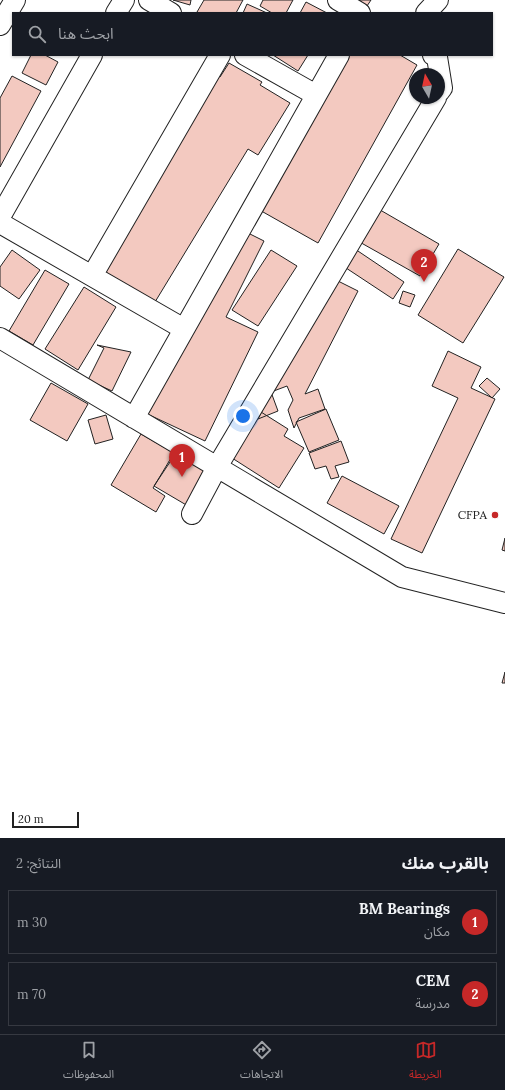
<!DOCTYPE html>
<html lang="ar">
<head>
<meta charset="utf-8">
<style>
	:root { --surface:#171b24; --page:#20242c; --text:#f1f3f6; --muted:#9ea1a6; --line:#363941; --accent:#c62828 }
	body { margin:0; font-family:Lora,"Noto Sans Arabic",serif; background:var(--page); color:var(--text); direction:rtl }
	.compass { position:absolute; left:409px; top:68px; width:36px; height:36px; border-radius:50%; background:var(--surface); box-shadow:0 1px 3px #0004; rotate:351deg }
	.scale { position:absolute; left:12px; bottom:10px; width:67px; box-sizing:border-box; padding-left:4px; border:2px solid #222; border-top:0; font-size:11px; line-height:14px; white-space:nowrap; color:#222; -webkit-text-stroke:3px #fff; paint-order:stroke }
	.you { position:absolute; left:243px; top:416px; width:14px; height:14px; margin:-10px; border:3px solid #fff; border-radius:50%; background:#1a73e8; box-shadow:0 0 0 6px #1a73e833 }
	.badge { display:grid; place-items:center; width:26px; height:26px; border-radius:50%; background:var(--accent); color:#fff; font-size:13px; font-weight:700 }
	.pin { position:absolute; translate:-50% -33px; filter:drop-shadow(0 1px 2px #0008) }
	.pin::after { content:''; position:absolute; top:21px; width:14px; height:12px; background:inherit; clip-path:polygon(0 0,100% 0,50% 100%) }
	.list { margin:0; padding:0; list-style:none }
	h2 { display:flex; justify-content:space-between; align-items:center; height:52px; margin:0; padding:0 16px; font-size:17px }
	h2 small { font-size:13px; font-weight:400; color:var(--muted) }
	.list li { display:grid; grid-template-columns:26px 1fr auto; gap:12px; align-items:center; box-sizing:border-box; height:64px; margin:0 8px 8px; padding:0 8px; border:1px solid var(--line); border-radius:0px }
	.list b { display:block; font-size:15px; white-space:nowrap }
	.list p { margin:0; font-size:13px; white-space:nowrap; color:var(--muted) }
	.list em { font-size:13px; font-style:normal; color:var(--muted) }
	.icon { flex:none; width:22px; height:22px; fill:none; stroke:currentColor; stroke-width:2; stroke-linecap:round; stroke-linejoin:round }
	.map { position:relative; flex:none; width:505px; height:838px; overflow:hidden; direction:ltr }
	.search { position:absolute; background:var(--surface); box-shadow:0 1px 3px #0004; left:12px; right:12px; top:12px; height:44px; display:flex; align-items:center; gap:10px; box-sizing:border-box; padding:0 14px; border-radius:0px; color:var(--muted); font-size:15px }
	.sheet { height:196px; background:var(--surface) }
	nav { display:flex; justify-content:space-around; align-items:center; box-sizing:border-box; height:56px; border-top:1px solid var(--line); background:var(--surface); font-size:11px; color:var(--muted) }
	nav a { display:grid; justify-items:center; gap:2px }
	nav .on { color:var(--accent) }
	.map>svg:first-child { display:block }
</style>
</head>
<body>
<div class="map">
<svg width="505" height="838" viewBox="0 0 505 838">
	<rect width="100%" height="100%" fill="#fff"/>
	<path fill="#f3c9c0" stroke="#222" d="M173,0H191L190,5Z
		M204,0H243L236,13H200L197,12Z
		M263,0H293L286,13H272L260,6Z
		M359,0H371L367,6Z
		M306,2L327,13H300Z
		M247,4L267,13H243Z
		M31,55H45L58,62L46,85L22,73Z
		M273,55H308L298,71Z
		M342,55H400L417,65L318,243L256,208Z
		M229,63L262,82L260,85L290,103L258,155L248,149L155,302L97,267L214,73L220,77Z
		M12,76L41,91L0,167V98Z
		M375,207L439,244L420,276L356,240Z
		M234,226L264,241L226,317L258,332L205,441L143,412Z
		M352,247L404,282L393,299L340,264Z
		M458,249L504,277L463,343L418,315Z
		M12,250L40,270L19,299L0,286V267Z
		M271,250L297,266L258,326L232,310Z
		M45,270L69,284L33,345L9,331Z
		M330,277L358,291L305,394L318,389L325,409L299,418L294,428L288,410L293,400L287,386L271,392L278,411L258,419L262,411L261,407Z
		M84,287L116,307L78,370L45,349Z
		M403,291L415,295L410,307L399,303Z
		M97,345L131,352L112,391L88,380L104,348Z
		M448,351L481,367L471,388L495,399L422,553L391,539L458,398L432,386Z
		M487,378L500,389L492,398L479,386Z
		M51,383L88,404L67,441L30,420Z
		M326,409L339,440L309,452L296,422Z
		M261,412L288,429L284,436L304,448L279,488L232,458Z
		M106,415L113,439L95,444L88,420Z
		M141,434L174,453L153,488L165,496L156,512L111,485Z
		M341,441L349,462L335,466L339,477L331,479L326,466L315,469L309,453Z
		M178,450L210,469L188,506L154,486Z
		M342,476L399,506L384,534L327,503Z
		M505,538V551L502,550Z
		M505,672V683H502Z"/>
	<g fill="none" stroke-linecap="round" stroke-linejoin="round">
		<defs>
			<path id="street" d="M149,0L171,13
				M338,0L360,13
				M116,13L124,0
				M426,13L438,0
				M0,25L15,0
				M245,55L316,95
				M433,55L437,57L442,88L439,92
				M0,217L92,55
				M0,223L184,329
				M92,276L220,55
				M0,338L402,577L505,603
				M134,418L339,55
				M192,514L217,467L436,98"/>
		</defs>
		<use href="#street" stroke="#222" stroke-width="22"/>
		<use href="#street" stroke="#fff" stroke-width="20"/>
	</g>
	<circle fill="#c62828" stroke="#fff" stroke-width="1.5" cx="495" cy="515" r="4"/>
	<g text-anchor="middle" stroke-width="3" stroke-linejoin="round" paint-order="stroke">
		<g font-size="12" fill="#222" stroke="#fff" text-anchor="end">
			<text x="487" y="519">CFPA</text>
		</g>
	</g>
</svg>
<svg class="compass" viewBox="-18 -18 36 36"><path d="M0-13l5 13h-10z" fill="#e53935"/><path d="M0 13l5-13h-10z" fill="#9ea1a6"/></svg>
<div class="scale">20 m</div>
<div class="you"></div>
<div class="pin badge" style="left:182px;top:477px">1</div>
<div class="pin badge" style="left:424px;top:282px">2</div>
<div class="search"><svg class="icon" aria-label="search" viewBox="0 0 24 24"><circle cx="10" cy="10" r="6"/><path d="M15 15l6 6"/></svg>ابحث هنا</div>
</div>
<section class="sheet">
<h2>بالقرب منك<small>النتائج: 2</small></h2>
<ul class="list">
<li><span class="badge">1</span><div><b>BM Bearings</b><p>مكان</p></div><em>30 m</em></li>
<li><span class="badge">2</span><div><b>CEM</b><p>مدرسة</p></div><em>70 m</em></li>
</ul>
</section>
<nav>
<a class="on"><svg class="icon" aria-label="map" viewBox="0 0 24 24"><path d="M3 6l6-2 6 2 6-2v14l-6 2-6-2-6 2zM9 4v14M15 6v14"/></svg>الخريطة</a>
<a><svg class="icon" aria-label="directions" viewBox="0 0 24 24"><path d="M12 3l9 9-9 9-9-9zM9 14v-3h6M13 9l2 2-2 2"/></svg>الاتجاهات</a>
<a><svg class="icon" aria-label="saved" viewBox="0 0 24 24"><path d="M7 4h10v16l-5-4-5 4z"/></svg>المحفوظات</a>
</nav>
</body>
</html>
